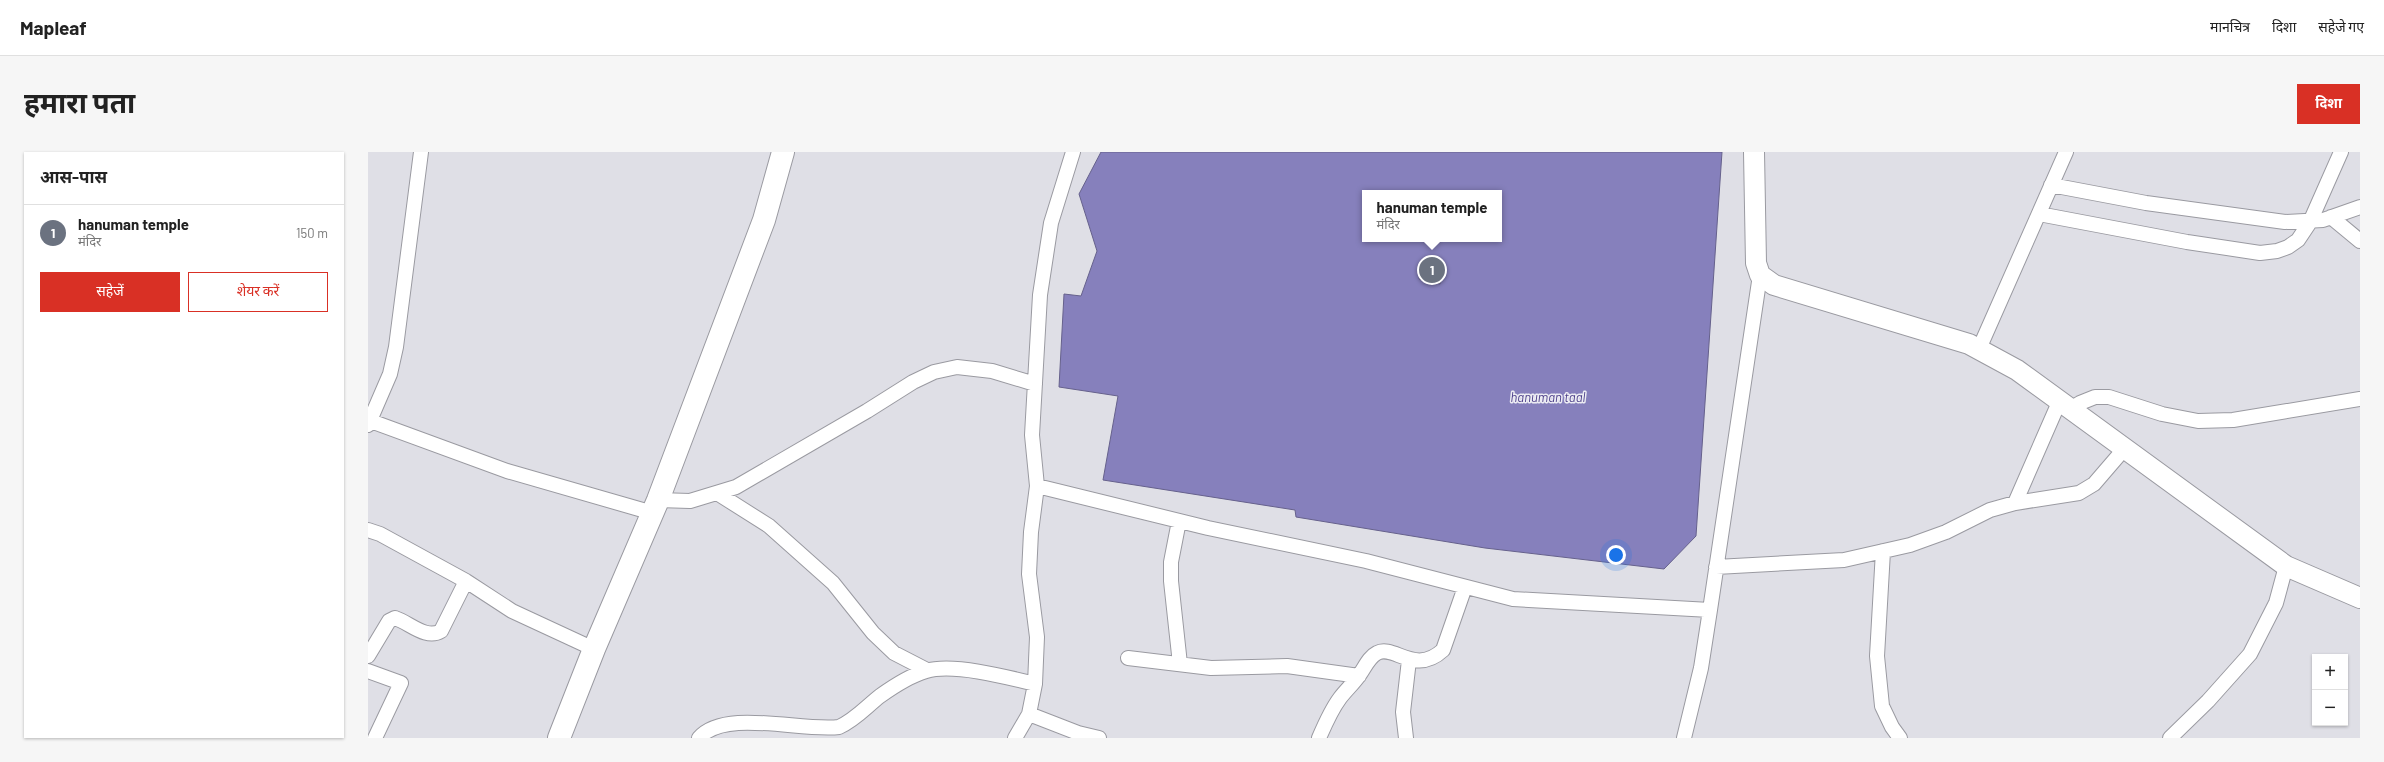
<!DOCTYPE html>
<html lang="hi">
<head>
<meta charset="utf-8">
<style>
	:root { --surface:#fff; --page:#f6f6f6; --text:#222; --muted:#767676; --line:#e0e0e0; --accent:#d93025 }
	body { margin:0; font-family:Barlow,"Noto Sans Devanagari",sans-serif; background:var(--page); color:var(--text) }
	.controls { position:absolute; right:12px; bottom:12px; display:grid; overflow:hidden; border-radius:0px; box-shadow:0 1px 3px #0004 }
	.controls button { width:36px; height:36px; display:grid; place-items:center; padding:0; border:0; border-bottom:1px solid var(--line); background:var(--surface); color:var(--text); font:20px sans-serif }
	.you { position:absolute; left:1248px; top:403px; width:14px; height:14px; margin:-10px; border:3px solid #fff; border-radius:50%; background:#1a73e8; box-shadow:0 0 0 6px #1a73e833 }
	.badge { display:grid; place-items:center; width:26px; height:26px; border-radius:50%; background:var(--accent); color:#fff; font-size:13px; font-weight:700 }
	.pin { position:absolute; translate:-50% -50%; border:2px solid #fff; box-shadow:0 1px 4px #0006 }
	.popup { position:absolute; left:994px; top:38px; width:140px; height:52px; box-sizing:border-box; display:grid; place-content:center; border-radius:0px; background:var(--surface); filter:drop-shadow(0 1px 3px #0005); font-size:13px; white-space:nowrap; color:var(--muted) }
	.popup b { font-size:15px; color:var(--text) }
	.popup::after { content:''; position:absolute; left:50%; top:100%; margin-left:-8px; border:8px solid transparent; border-top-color:var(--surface) }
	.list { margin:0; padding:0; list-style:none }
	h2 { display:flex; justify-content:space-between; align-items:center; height:52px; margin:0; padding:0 16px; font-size:17px }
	h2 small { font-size:13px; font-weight:400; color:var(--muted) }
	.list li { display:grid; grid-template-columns:26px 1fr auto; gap:12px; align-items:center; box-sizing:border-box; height:56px; padding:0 16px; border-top:1px solid var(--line) }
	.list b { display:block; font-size:15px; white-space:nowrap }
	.list p { margin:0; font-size:13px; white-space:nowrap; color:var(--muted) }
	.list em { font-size:13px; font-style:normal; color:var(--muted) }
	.actions { display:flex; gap:8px; padding:12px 16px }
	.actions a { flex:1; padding:9px 0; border:1px solid var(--accent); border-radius:0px; text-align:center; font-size:14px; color:var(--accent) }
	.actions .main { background:var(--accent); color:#fff }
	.map { position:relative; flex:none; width:1992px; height:586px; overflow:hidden; border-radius:0px }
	header { display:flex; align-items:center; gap:24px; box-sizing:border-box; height:56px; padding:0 20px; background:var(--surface); border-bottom:1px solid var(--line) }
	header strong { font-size:19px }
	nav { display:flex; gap:22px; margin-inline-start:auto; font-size:14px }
	.intro { display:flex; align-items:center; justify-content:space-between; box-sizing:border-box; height:96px; padding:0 24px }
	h1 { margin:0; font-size:28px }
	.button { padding:10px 18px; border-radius:0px; background:var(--accent); color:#fff; font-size:14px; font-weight:700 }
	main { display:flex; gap:24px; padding:0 24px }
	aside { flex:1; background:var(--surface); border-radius:0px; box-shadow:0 1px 3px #0004 }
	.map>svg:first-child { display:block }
</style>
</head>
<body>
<header>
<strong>Mapleaf</strong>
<nav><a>मानचित्र</a><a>दिशा</a><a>सहेजे गए</a></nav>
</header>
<div class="intro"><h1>हमारा पता</h1><a class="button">दिशा</a></div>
<main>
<aside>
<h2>आस-पास<small></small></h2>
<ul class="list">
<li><span class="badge" style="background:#6b7280">1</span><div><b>hanuman temple</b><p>मंदिर</p></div><em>150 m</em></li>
</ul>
<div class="actions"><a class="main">सहेजें</a><a>शेयर करें</a></div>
</aside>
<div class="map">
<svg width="1992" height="586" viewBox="0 0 1992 586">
	<rect width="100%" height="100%" fill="#dfdfe6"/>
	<path fill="#8680bc" stroke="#66618c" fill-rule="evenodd" d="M733,0H1354L1328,384L1296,417L1117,396L928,365L927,358L735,328L750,244L691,235L696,142L713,144L729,99L711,42ZM997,41H1131V87H997ZM1055,108L1076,112L1072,132L1051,127Z"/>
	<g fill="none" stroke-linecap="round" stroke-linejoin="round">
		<defs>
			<path id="street" d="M1683,33L1778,51L1917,70L1955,68L1992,55
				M1671,62L1819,90L1892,101L1909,99L1920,95L1930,88L1942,70L1973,0
				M1963,65L1992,89
				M1611,197L1698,0
				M1702,257L1712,251L1727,245H1741L1794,262L1830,269L1865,268L1992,247
				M0,268L139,319L285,361
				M0,273L22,222L28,195L53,0
				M669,334L840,376L998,409L1145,447L1342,458L1392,123
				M349,341L401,374L465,431L505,481L526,501L559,518
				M290,348L322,349L368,335L499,259L545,230L566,220L589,215L624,219L667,232
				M1647,351L1692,248
				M811,369L803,410V429L812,512
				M0,378L12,382L98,429L144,459L226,497
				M1515,399L1509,504L1514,554L1524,575L1532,586
				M1348,415L1476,408L1542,393L1578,380L1622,358L1647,351L1711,341L1726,332L1757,296
				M0,504L21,469L27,466C42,471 58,488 73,479L98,429
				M760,506L843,516L919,514L991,524
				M0,519L33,531L7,586
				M661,562L710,581L731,586
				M331,586C357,556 434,580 471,575C487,568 498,555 512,544C526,534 541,524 558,519C585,511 639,525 667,532
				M647,586L661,562L667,532L669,485L661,422L663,380L669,334L664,283L672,143L683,71L705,0
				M951,586C957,572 963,558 972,546C978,538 986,531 992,522C997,515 1001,505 1009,501C1026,492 1047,524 1075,498L1097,435
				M1038,586L1035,560L1041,508
				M1316,586L1333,516L1342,458
				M1802,586L1840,549L1882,502L1908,451L1918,414"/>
			<path id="secondary" d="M1386,0L1388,111L1392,123L1406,133L1601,192L1649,218L1918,414L1992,446"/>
			<path id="primary" d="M191,586L226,497L290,348L396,68L415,0"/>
		</defs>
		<use href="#street" stroke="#9a9aa1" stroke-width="16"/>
		<use href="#secondary" stroke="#9a9aa1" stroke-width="22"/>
		<use href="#primary" stroke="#9a9aa1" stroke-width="24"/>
		<use href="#street" stroke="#fff" stroke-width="14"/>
		<use href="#secondary" stroke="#fff" stroke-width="20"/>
		<use href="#primary" stroke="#fff" stroke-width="22"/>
	</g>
	<g text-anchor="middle" stroke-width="3" stroke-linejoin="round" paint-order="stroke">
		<g font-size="13" font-style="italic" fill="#4c3f8a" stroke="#ececf3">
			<text x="1180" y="250">hanuman taal</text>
		</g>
	</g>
</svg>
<div class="controls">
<button>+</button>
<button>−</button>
</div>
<div class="you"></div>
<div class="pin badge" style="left:1064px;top:118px;background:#6b7280">1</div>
<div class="popup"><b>hanuman temple</b>मंदिर</div>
</div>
</main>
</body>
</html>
